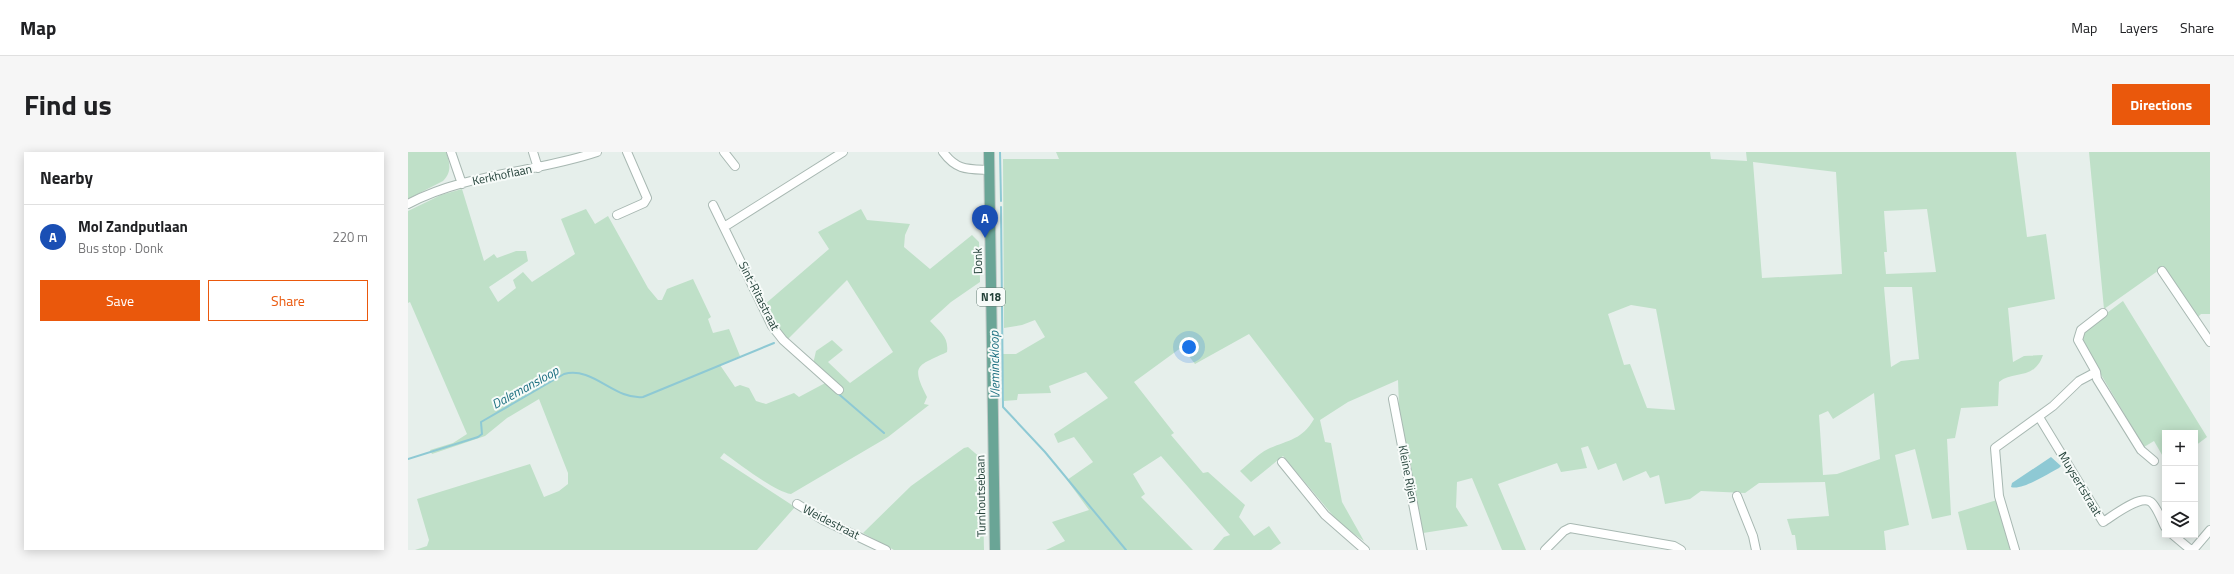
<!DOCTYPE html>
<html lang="en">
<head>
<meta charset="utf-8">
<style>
	:root { --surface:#fff; --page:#f6f6f6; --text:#202124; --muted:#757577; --line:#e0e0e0; --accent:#ea580c }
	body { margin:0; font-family:"Titillium Web",sans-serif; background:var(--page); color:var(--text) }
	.controls { position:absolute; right:12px; bottom:12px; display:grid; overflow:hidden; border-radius:0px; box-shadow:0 2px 10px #0003 }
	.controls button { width:36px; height:36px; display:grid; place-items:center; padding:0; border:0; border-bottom:1px solid var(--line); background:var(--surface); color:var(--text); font:20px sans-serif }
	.you { position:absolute; left:781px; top:195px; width:14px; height:14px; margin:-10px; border:3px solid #fff; border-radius:50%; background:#1a73e8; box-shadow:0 0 0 6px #1a73e833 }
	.badge { display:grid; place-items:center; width:26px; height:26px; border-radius:50%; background:var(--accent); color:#fff; font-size:13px; font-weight:700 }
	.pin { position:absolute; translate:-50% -33px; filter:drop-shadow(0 1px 2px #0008) }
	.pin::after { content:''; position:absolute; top:21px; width:14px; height:12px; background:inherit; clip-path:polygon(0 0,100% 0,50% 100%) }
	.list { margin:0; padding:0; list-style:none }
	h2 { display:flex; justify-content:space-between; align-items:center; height:52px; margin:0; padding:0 16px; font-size:17px }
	h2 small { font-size:13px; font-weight:400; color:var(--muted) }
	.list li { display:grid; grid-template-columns:26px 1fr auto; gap:12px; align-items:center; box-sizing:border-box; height:64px; padding:0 16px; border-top:1px solid var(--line) }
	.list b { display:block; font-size:15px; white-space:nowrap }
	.list p { margin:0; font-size:13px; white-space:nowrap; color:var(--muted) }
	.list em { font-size:13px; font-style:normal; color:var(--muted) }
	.actions { display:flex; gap:8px; padding:12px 16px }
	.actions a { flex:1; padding:9px 0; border:1px solid var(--accent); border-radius:0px; text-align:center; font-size:14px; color:var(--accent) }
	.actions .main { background:var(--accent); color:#fff }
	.icon { flex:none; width:22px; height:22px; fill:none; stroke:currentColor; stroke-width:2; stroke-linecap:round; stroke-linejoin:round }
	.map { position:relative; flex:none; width:1802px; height:398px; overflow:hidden; border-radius:0px }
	header { display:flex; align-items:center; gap:24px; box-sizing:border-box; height:56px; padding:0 20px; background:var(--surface); border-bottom:1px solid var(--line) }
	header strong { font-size:19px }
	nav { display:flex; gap:22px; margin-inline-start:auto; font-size:14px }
	.intro { display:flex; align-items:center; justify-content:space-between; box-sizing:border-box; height:96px; padding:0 24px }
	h1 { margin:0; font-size:28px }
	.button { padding:10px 18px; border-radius:0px; background:var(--accent); color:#fff; font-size:14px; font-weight:700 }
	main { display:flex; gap:24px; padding:0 24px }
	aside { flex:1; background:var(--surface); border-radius:0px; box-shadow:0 2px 10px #0003 }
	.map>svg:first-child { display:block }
</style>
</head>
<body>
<header>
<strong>Map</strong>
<nav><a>Map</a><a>Layers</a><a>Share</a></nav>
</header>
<div class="intro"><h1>Find us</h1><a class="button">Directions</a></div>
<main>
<aside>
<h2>Nearby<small></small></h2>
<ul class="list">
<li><span class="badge" style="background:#1a4fb4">A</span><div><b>Mol Zandputlaan</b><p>Bus stop · Donk</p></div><em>220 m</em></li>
</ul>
<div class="actions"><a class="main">Save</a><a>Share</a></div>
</aside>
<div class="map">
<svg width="1802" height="398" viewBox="0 0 1802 398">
	<rect width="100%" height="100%" fill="#e6efeb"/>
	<path fill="#bfe0c8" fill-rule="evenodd" d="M0,0H38C42,11 44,20 35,29L0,47Z
		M648,0H1302L1303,7L1339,9L1338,0H1608L1619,85L1638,82L1647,147L1600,156L1605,210L1616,204L1635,203C1626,229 1606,218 1591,230L1590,254L1553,256L1547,286L1539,287L1543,363L1524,367L1507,297L1487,303L1501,373L1476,379L1478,398H1389L1387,383H1384L1379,367L1421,364L1417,330L1351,331L1337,341L1293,339L1282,347L1257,352L1251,323L1242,326L1238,319L1215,329L1208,311L1190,318L1180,294L1173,296L1179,316L1153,320L1149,311L1090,332L1118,398H1094L1064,326L1049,330L1048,355L1060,374L1015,381L991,255L990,228L940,250L912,268L917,290L923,291L934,350L956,389L932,372L875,304L843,330L832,319C841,312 850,302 860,297C880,288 894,288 906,267L841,182L787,212L774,195L726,230L766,281L763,283L795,321L800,320L837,353L831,365L846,384L861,374L873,391L863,398H805L816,385L822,383L753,304L725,322L737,342L733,345L785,398H638L657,389L644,370L681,358L659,328L685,310L666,285L650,291L646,282L700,246L678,220L641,234L643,241L610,242L609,248L596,249L594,202H608L637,185L627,168L614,173L596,176L595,7H651ZM1345,10L1428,20L1434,122L1354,126ZM1519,57L1528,120L1478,122L1476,100H1479L1476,59ZM1476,135H1504L1511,207L1493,209L1483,215ZM1223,153L1248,157L1267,258L1239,256L1222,212L1216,213L1200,162ZM1466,241L1472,307L1429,322L1415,323L1411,263L1420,259L1425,267Z
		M1681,0H1802V162H1793L1789,166L1754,116L1696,157Z
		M54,37L76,109L86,102L89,106L108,99H118L120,109L81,135L90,150L108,136L105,128L115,120L124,130L167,102L153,67L178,57L187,72L200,64L240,136L250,148H254L259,137L285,127L303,165L300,167L305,181L321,177L332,204L312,213L327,235L332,233L341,236L348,249L358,252L386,241L391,245L421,229L405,212L408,199L424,188L435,198L420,210L442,231L485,200L439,128L379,188L375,184L356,153L421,97L410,80L453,57L459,68L502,72L497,83L496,95L522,117L564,83L571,90L572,130L543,150L522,169C532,180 541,185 539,200C510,214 502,212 519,245L516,252L521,253L480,285L383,342C366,339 331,312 316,301L312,306L387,355L349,398H7L19,394L21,388L9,347L122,312L136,345L151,339L160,332V321L131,247L99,266L77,284L24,302L22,298L45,291L59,282L2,150L0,151V59L33,43Z
		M1715,149L1799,285L1787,294V281H1757V308L1746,289L1736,295L1673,189L1676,178Z
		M560,295L574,307L576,398H486L455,381L503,334L556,296Z
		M1589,348L1602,398H1559L1550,360Z"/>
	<path fill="#8ec9d4" d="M1643,305L1653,314L1651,316C1641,321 1614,339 1603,335L1604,331Z"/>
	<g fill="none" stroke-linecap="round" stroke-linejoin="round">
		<path stroke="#8ec9d4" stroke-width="2" d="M592,0L593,49
			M593,55L595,255L637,300L718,398
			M419,232L476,281
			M0,307L70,285L74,282L73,270L156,222C185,214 206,248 235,245L366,191"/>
		<defs>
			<path id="minor" d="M43,0L54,32
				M125,0L130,16
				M316,0L327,14
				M535,0C549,19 560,17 582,18
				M0,52C58,21 127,21 189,0
				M305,53L364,174L375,188L431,238
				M209,63L236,51L239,46L219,0
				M316,75L435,0
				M1754,119L1802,190
				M1695,161L1673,178L1670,188L1688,220L1689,227L1733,298L1746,309
				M985,247L1014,398
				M1631,265L1695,370C1705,364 1732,342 1743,350C1749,355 1753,367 1757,375
				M874,310L917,363L957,398
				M1329,344L1345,384L1348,398
				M389,352L415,368L478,398
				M1765,383L1783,398
				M1137,398L1156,379L1162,376L1266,394L1273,398
				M1607,398L1591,344L1587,296L1645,254L1671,229L1688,220
				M1785,398L1802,378"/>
			<path id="major" d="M581,0L587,398"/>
		</defs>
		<use href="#minor" stroke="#a8b8b2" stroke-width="10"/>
		<use href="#major" stroke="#c2cac8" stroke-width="12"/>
		<use href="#minor" stroke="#fff" stroke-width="8"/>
		<use href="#major" stroke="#6aa596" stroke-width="10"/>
	</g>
	<g text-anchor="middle" stroke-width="4" stroke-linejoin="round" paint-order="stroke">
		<rect fill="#f7fbf9" stroke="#637a73" stroke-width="1" x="569" y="136" width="28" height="18" rx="3"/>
		<g font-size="11" font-weight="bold" fill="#24423a">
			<text x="583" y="149">N18</text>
		</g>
		<g font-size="12" fill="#24423a" stroke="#f7fbf9">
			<text transform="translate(94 23) rotate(-12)" y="4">Kerkhoflaan</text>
			<text transform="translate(570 109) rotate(-91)" y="4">Donk</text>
			<text transform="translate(351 144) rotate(63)" y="4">Sint-Ritastraat</text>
			<text transform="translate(1000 322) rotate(79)" y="4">Kleine Rijen</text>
			<text transform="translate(1672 332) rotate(59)" y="4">Muysertstraat</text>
			<text transform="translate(573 344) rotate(-91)" y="4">Turnhoutsebaan</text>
			<text transform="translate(423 370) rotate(27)" y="4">Weidestraat</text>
		</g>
		<g font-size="13" font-style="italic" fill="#1c6f80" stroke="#f7fbf9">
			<text transform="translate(586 213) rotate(-91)" y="5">Vleminckloop</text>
			<text transform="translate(117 235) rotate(-29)" y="5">Dalemansloop</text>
		</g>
	</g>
</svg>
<div class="controls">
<button>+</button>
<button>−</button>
<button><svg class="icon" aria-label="layers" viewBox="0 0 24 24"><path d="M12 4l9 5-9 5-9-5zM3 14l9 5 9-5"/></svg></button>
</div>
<div class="you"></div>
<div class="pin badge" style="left:577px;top:86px;background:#1a4fb4">A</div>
</div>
</main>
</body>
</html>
